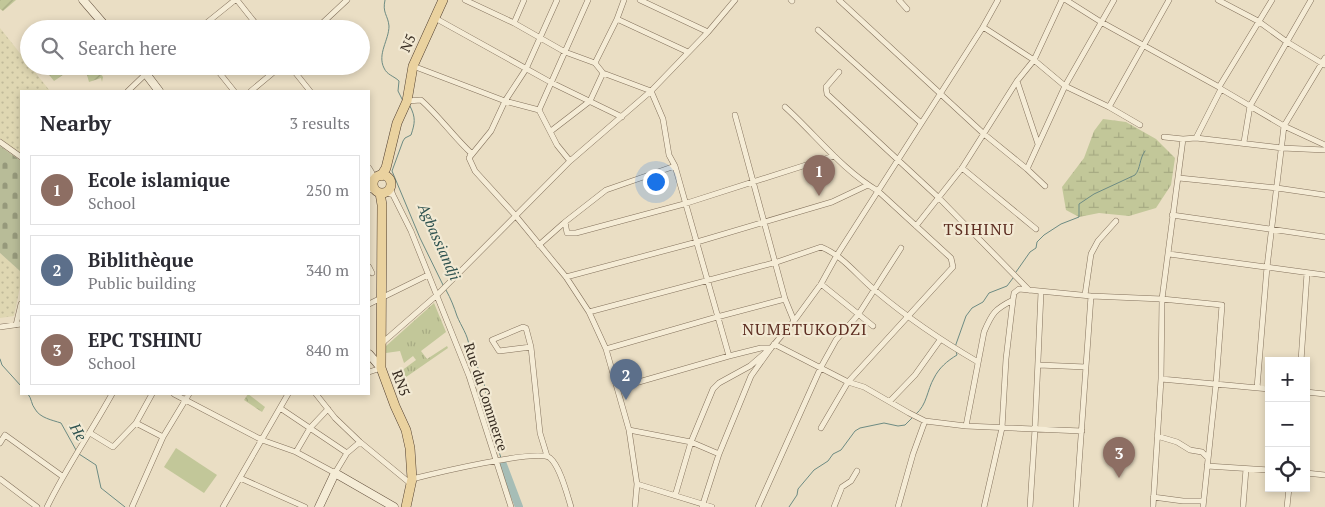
<!DOCTYPE html>
<html lang="en">
<head>
<meta charset="utf-8">
<style>
	:root { --surface:#fff; --page:#f2f2f3; --text:#2b2b33; --muted:#7c7c81; --line:#e1e1e2; --accent:#8c3232 }
	body { margin:0; font-family:"PT Serif",serif; background:var(--page); color:var(--text) }
	.controls { position:absolute; right:15px; bottom:15px; display:grid; overflow:hidden; border-radius:0px; box-shadow:0 2px 8px #0003 }
	.controls button { width:45px; height:45px; display:grid; place-items:center; padding:0; border:0; border-bottom:1px solid var(--line); background:var(--surface); color:var(--text); font:25px sans-serif }
	.you { position:absolute; left:655px; top:181px; width:18px; height:18px; margin:-12px; border:4px solid #fff; border-radius:50%; background:#1a73e8; box-shadow:0 0 0 8px #1a73e833 }
	.badge { display:grid; place-items:center; width:32px; height:32px; border-radius:50%; background:var(--accent); color:#fff; font-size:16px; font-weight:700 }
	.pin { position:absolute; translate:-50% -41px; filter:drop-shadow(0 1px 2px #0008) }
	.pin::after { content:''; position:absolute; top:26px; width:18px; height:15px; background:inherit; clip-path:polygon(0 0,100% 0,50% 100%) }
	.list { margin:0; padding:0; list-style:none }
	h2 { display:flex; justify-content:space-between; align-items:center; height:65px; margin:0; padding:0 20px; font-size:21px }
	h2 small { font-size:16px; font-weight:400; color:var(--muted) }
	.list li { display:grid; grid-template-columns:32px 1fr auto; gap:15px; align-items:center; box-sizing:border-box; height:70px; margin:0 10px 10px; padding:0 10px; border:1px solid var(--line); border-radius:0px }
	.list b { display:block; font-size:19px; white-space:nowrap }
	.list p { margin:0; font-size:16px; white-space:nowrap; color:var(--muted) }
	.list em { font-size:16px; font-style:normal; color:var(--muted) }
	.icon { flex:none; width:28px; height:28px; fill:none; stroke:currentColor; stroke-width:2; stroke-linecap:round; stroke-linejoin:round }
	.map { position:relative; flex:none; width:1325px; height:507px; overflow:hidden }
	.search { position:absolute; background:var(--surface); box-shadow:0 2px 8px #0003; left:20px; top:20px; width:350px; height:55px; display:flex; align-items:center; gap:12px; box-sizing:border-box; padding:0 18px; border-radius:28px; color:var(--muted); font-size:19px }
	.panel { position:absolute; background:var(--surface); box-shadow:0 2px 8px #0003; left:20px; top:90px; width:350px; height:305px; border-radius:0px }
	.map>svg:first-child { display:block }
</style>
</head>
<body>
<div class="map">
<svg width="1325" height="507" viewBox="0 0 1325 507">
	<defs>
		<pattern id="farmland-dots" width="8" height="8" patternUnits="userSpaceOnUse" patternTransform="scale(1.25)"><rect width="8" height="8" fill="#dfd7b2"/><path d="M2 2h.1M6 6h.1" fill="none" stroke="#c0b999" stroke-width="1.8" stroke-linecap="round"/></pattern>
		<pattern id="grass-tufts" width="24" height="20" patternUnits="userSpaceOnUse" patternTransform="scale(1.25)"><rect width="24" height="20" fill="#c2c799"/><path d="M3 7l-1-3M5 7V3M7 7l1-3M15 17l-1-3M17 17v-4M19 17l1-3" fill="none" stroke="#a7ab83"/></pattern>
		<pattern id="wetland-marsh" width="20" height="14" patternUnits="userSpaceOnUse" patternTransform="scale(1.25)"><rect width="20" height="14" fill="#c2c799"/><path d="M1 5h8M5 5V1M11 12h8M15 12V8" fill="none" stroke="#a7ab83"/></pattern>
		<pattern id="cemetery-stones" width="16" height="16" patternUnits="userSpaceOnUse" patternTransform="scale(1.25)"><rect width="16" height="16" fill="#b8bc98"/><path d="M2 7V4a2 2 0 0 1 4 0v3zM10 15v-3a2 2 0 0 1 4 0v3z" fill="#96997b"/></pattern>
		<pattern id="park-crowns" width="20" height="18" patternUnits="userSpaceOnUse" patternTransform="scale(1.25)"><rect width="20" height="18" fill="#c2c799"/><path d="M2 6a3 3 0 1 1 6 0M12 15a3 3 0 1 1 6 0" fill="none" stroke="#a7ab83"/></pattern>
		<pattern id="garden-furrows" width="10" height="10" patternUnits="userSpaceOnUse" patternTransform="scale(1.25)"><rect width="10" height="10" fill="#c2c799"/><path d="M-1 1l2-2M0 10L10 0M9 11l2-2" fill="none" stroke="#a7ab83"/></pattern>
	</defs>
	<rect width="100%" height="100%" fill="#eadec4"/>
	<path fill="url(#farmland-dots)" d="M0,28L50,91H21V158L0,142Z
		M0,253L21,272V282L14,316L0,318Z"/>
	<path fill="url(#grass-tufts)" d="M434,303L446,332L421,351L427,359L447,346L448,348L396,384L393,377L416,360L413,356L404,363L400,351L386,353V346Z"/>
	<path fill="url(#wetland-marsh)" d="M1103,119L1126,122L1156,139L1175,158L1171,185L1156,208L1129,216L1099,213L1079,217L1066,210L1062,187L1084,158L1094,131Z"/>
	<path fill="url(#cemetery-stones)" d="M0,146L21,161V272L0,253Z"/>
	<path fill="url(#park-crowns)" d="M248,394L265,407L262,412L244,400Z"/>
	<path fill="url(#garden-furrows)" d="M0,0H16L3,11L0,9Z
		M42,66H66L70,70L54,81Z
		M99,71L103,77L102,82L101,78L89,82L87,75Z"/>
	<path fill="#c2c799" d="M176,448L217,475L204,493L164,467Z"/>
	<g fill="none" stroke-linecap="round" stroke-linejoin="round">
		<path stroke="#6d8b83" stroke-width="1" d="M385,0C382,13 388,15 389,26C389,40 377,54 384,68C387,75 394,76 399,81L398,91L403,101
			M410,106C416,118 415,123 411,135L405,138L403,141L392,171L420,238L444,287
			M1016,272L1030,252L1036,248L1037,242L1044,235L1061,224L1079,217V204L1094,194L1135,175C1141,168 1139,159 1145,151
			M446,290C451,299 454,307 457,316C461,326 468,335 469,346L484,383L494,436L501,458
			M955,347L966,316L972,308L983,302L989,293L1007,286L1013,278
			M0,359L2,365L21,386
			M28,394C32,399 31,404 35,409C40,418 52,420 61,423L76,450
			M916,414C927,405 927,390 934,378C939,368 947,361 957,355L956,351
			M79,454L96,465L101,488L125,507
			M789,507L797,495L798,489L814,470L828,461L833,454L841,450L855,431L860,428L884,423L898,426L905,425L913,417"/>
		<path stroke="#a6bdb6" stroke-width="8" d="M502,462L519,507"/>
		<defs>
			<path id="minor" d="M237,0L260,29
				M465,0L514,23L565,52L595,63L603,73L651,91L663,119L669,155L675,166L606,190L565,222L539,245
				M557,0L526,69L505,101L491,131L469,158L475,171L515,215L566,277L589,312L606,349L629,430L637,484L635,507
				M640,0L708,32
				M791,0L792,1
				M839,0L984,134L1027,169L1065,86L1114,0
				M899,0L907,9
				M1066,0L1101,22L1219,87L1221,89L1284,126L1325,145
				M1218,0L1258,21L1287,42L1325,65
				M435,18L552,83L622,117
				M617,19L688,52
				M514,23L524,0
				M983,27L1034,60L1065,86L1109,107L1140,125
				M199,29L235,0
				M316,29L347,0
				M818,30L921,123
				M595,63L617,19L624,0
				M214,66L234,91
				M290,66L310,91
				M413,66L505,101L539,110L557,145L570,161
				M839,72L826,87L827,94L939,198L1029,290
				M1017,81L1038,144
				M1219,87L1272,0
				M128,91L154,66
				M251,91L281,66
				M407,101L421,100C439,116 453,136 471,153L470,155
				M785,107C815,134 842,170 878,191L951,258L953,267L848,382L821,428
				M1109,107L1169,0
				M539,110L588,0
				M735,115L785,299L794,321
				M551,131L590,101L603,73
				M1164,137L1183,139L1196,138L1282,148L1325,150
				M1196,138L1221,89
				M1183,139L1162,299L1161,379L1269,389
				M0,142L21,157
				M1244,142L1250,106L1311,0
				M675,166L729,356
				M369,168L372,173L373,181
				M962,168L1036,229
				M1027,169L1045,186
				M1179,178L1277,188L1325,195
				M369,189L380,193
				M385,192L393,195L390,188
				M393,195L411,231L469,376L511,507
				M1172,215L1325,237
				M565,222L567,233H576L684,204L834,156
				M916,226L962,168L1017,81L1034,60L1062,0
				M1169,254L1325,275
				M369,267L372,273
				M566,277L697,242L832,202L868,185
				M821,284L873,326
				M1085,295L1091,254L1098,241L1116,221
				M369,304L428,275
				M589,312L777,262L821,247C844,256 858,277 877,292C909,319 942,341 978,362
				M16,325L21,304
				M0,327L21,324
				M381,344L437,295L570,161L651,91L708,32L735,0
				M774,344L848,382L864,387L909,413L925,421
				M531,347L499,351L492,340L523,327L526,328L531,347L540,433L547,456
				M606,349L717,317L785,299
				M1301,361L1307,273
				M1039,365L1086,367
				M369,372L381,368
				M618,388L729,356L761,348H771
				M1257,388L1267,267L1284,126L1325,58
				M1306,392L1325,394
				M174,394L262,440L296,452L335,473L347,453L360,442
				M316,394L335,418L360,442L411,484
				M890,401L915,375L940,340
				M280,408L347,453
				M136,423L163,437
				M966,426L984,332C992,313 995,309 1013,300L1014,293L1019,289L1091,296L1162,299L1222,305L1216,384L1203,507
				M629,430L691,442L719,454
				M90,433L113,447L136,423L152,394
				M1157,436L1177,442L1190,450L1202,452L1208,458
				M0,443L5,435L62,476
				M296,452L310,428L328,409
				M1207,466L1269,470
				M1306,473L1325,475
				M240,478L305,507
				M0,479L37,507
				M412,479C432,474 539,448 550,458C560,466 567,494 571,507
				M637,484L712,507
				M675,496L691,442L713,389L719,383L750,366L765,353
				M1153,497L1183,501H1203
				M47,507C66,468 91,432 112,394
				M132,507L163,437L189,394
				M223,507L288,394
				M702,507L719,454L751,376L771,348L794,321L821,284L837,255L983,27L998,0
				M758,507L821,367L836,340L858,315L901,248
				M834,507L842,487L851,481L857,471
				M898,507L913,454L925,421L966,426L1082,431
				M984,507L1002,428L1006,359L1013,300
				M1030,507L1035,429L1041,292
				M1076,507L1091,296
				M1153,507L1161,379
				M1243,507L1246,469
				M1287,507L1289,488"/>
			<path id="secondary" d="M83,0L108,29
				M140,66L159,91
				M369,354L381,368
				M319,507L335,473L394,507"/>
			<path id="primary" d="M373 184a9 9 0 1 1 18 0a9 9 0 1 1-18 0Z
				M381,176L386,168L397,123L407,101L413,66L443,0
				M380,193L382,205L381,368L395,406L406,430L410,448L412,479L406,507"/>
		</defs>
		<use href="#minor" stroke="#83715c" stroke-width="6"/>
		<use href="#secondary" stroke="#65523f" stroke-width="9"/>
		<use href="#primary" stroke="#513f30" stroke-width="10"/>
		<use href="#minor" stroke="#f5ecd6" stroke-width="5"/>
		<use href="#secondary" stroke="#f5ecd6" stroke-width="8"/>
		<use href="#primary" stroke="#ead29f" stroke-width="9"/>
	</g>
	<g text-anchor="middle" stroke-width="4.5" stroke-linejoin="round" paint-order="stroke">
		<g font-size="14" fill="#34291f" stroke="#f2e9d3">
			<text transform="translate(408 43) rotate(-65)" y="5">N5</text>
			<text transform="translate(401 383) rotate(70)" y="5">RN5</text>
			<text transform="translate(486 397) rotate(72)" y="5">Rue du Commerce</text>
		</g>
		<g font-size="15" font-style="italic" fill="#2f5350" stroke="#f2e9d3">
			<text transform="translate(439 242) rotate(66)" y="5">Agbassiandji</text>
			<text transform="translate(78 432) rotate(60)" y="5">He</text>
		</g>
		<g font-size="16" letter-spacing="1" fill="#5d2e22" stroke="#f2e9d3">
			<text x="979" y="235">TSIHINU</text>
			<text x="805" y="335">NUMETUKODZI</text>
		</g>
	</g>
</svg>
<div class="controls">
<button>+</button>
<button>−</button>
<button><svg class="icon" aria-label="locate" viewBox="0 0 24 24"><circle cx="12" cy="12" r="6"/><path d="M12 2v4M12 18v4M2 12h4M18 12h4"/></svg></button>
</div>
<div class="you"></div>
<div class="pin badge" style="left:819px;top:196px;background:#8d6e63">1</div>
<div class="pin badge" style="left:626px;top:400px;background:#5c6f8a">2</div>
<div class="pin badge" style="left:1119px;top:478px;background:#8d6e63">3</div>
<div class="search"><svg class="icon" aria-label="search" viewBox="0 0 24 24"><circle cx="10" cy="10" r="6"/><path d="M15 15l6 6"/></svg>Search here</div>
<section class="panel">
<h2>Nearby<small>3 results</small></h2>
<ul class="list">
<li><span class="badge" style="background:#8d6e63">1</span><div><b>Ecole islamique</b><p>School</p></div><em>250 m</em></li>
<li><span class="badge" style="background:#5c6f8a">2</span><div><b>Biblithèque</b><p>Public building</p></div><em>340 m</em></li>
<li><span class="badge" style="background:#8d6e63">3</span><div><b>EPC TSHINU</b><p>School</p></div><em>840 m</em></li>
</ul>
</section>
</div>
</body>
</html>
